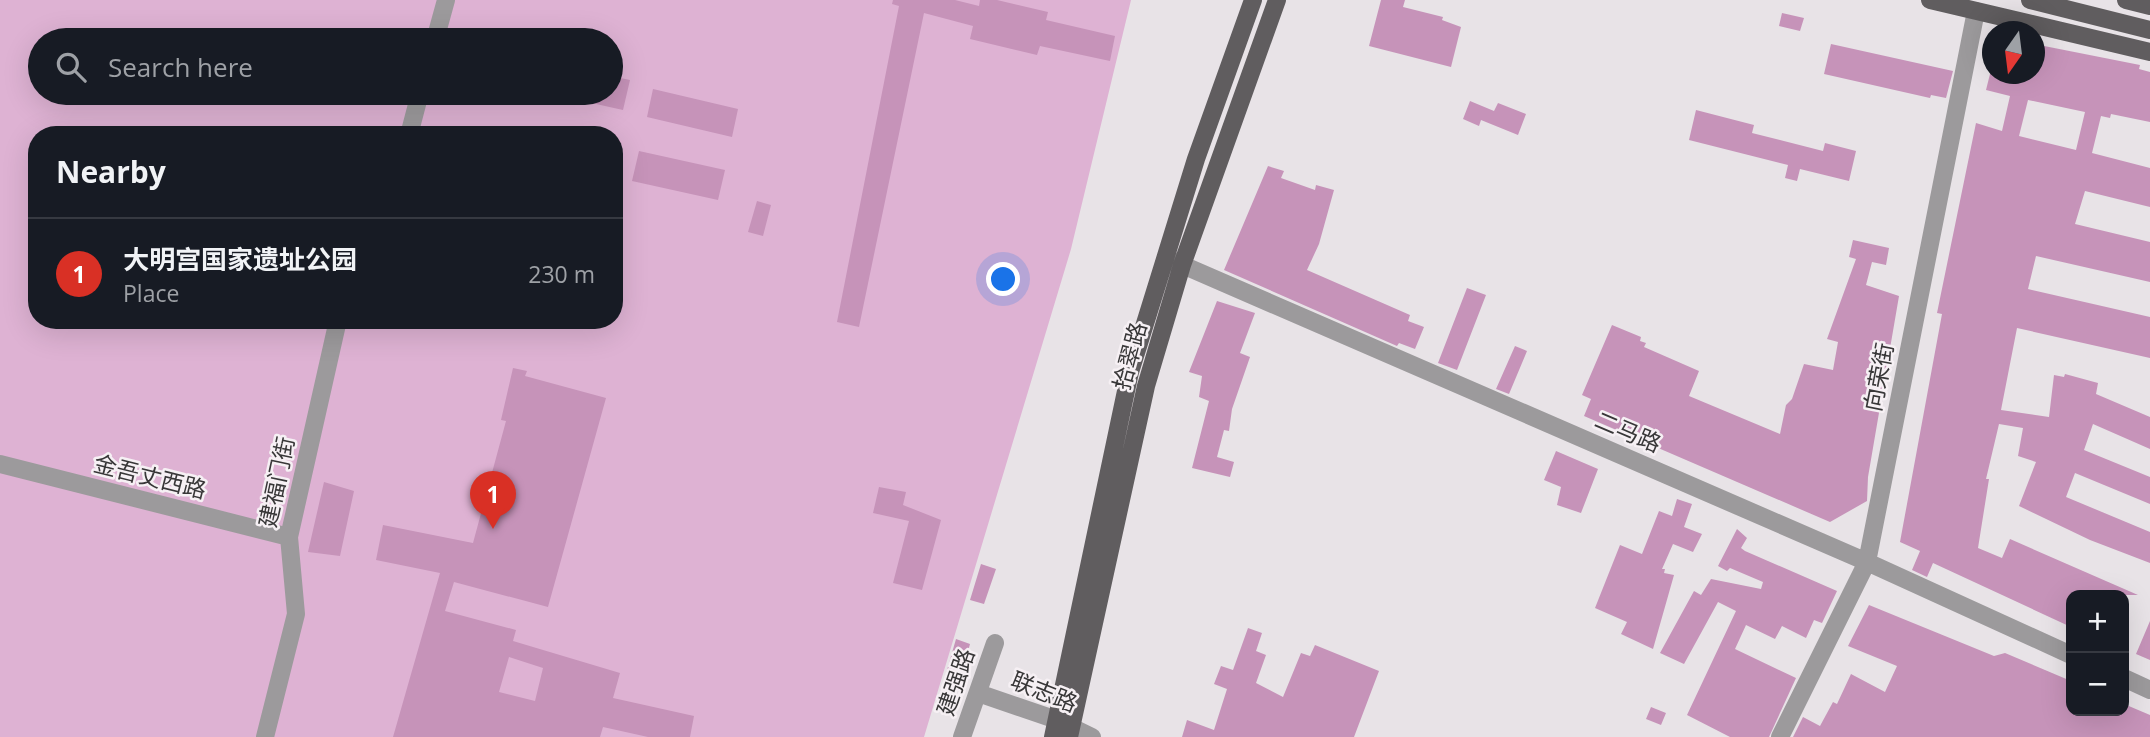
<!DOCTYPE html>
<html lang="en">
<head>
<meta charset="utf-8">
<style>
	:root { --surface:#171b24; --page:#20242c; --text:#f1f3f6; --muted:#9ea1a6; --line:#363941; --accent:#d93025 }
	body { margin:0; font-family:"Open Sans","Noto Sans SC",sans-serif; background:var(--page); color:var(--text) }
	.controls { position:absolute; right:21px; bottom:21px; display:grid; overflow:hidden; border-radius:14px; box-shadow:0 7px 28px #0002 }
	.controls button { width:63px; height:63px; display:grid; place-items:center; padding:0; border:0; border-bottom:2px solid var(--line); background:var(--surface); color:var(--text); font:35px sans-serif }
	.compass { position:absolute; left:1982px; top:21px; width:63px; height:63px; border-radius:50%; background:var(--surface); box-shadow:0 7px 28px #0002; rotate:194deg }
	.you { position:absolute; left:1004px; top:280px; width:24px; height:24px; margin:-18px; border:5px solid #fff; border-radius:50%; background:#1a73e8; box-shadow:0 0 0 10px #1a73e833 }
	.badge { display:grid; place-items:center; width:46px; height:46px; border-radius:50%; background:var(--accent); color:#fff; font-size:23px; font-weight:700 }
	.pin { position:absolute; translate:-50% -58px; filter:drop-shadow(0 2px 4px #0008) }
	.pin::after { content:''; position:absolute; top:37px; width:24px; height:21px; background:inherit; clip-path:polygon(0 0,100% 0,50% 100%) }
	.list { margin:0; padding:0; list-style:none }
	h2 { display:flex; justify-content:space-between; align-items:center; height:91px; margin:0; padding:0 28px; font-size:30px }
	h2 small { font-size:23px; font-weight:400; color:var(--muted) }
	.list li { display:grid; grid-template-columns:46px 1fr auto; gap:21px; align-items:center; box-sizing:border-box; height:112px; padding:0 28px; border-top:2px solid var(--line) }
	.list b { display:block; font-size:26px; white-space:nowrap }
	.list p { margin:0; font-size:23px; white-space:nowrap; color:var(--muted) }
	.list em { font-size:23px; font-style:normal; color:var(--muted) }
	.icon { flex:none; width:38px; height:38px; fill:none; stroke:currentColor; stroke-width:2; stroke-linecap:round; stroke-linejoin:round }
	.map { position:relative; flex:none; width:2150px; height:737px; overflow:hidden }
	.search { position:absolute; background:var(--surface); box-shadow:0 7px 28px #0002; left:28px; top:28px; width:595px; height:77px; display:flex; align-items:center; gap:18px; box-sizing:border-box; padding:0 24px; border-radius:38px; color:var(--muted); font-size:26px }
	.panel { position:absolute; background:var(--surface); box-shadow:0 7px 28px #0002; left:28px; top:126px; width:595px; height:203px; border-radius:28px }
	.map>svg:first-child { display:block }
</style>
</head>
<body>
<div class="map">
<svg width="2150" height="737" viewBox="0 0 2150 737">
	<rect width="100%" height="100%" fill="#e8e3e7"/>
	<path fill="#deb2d3" fill-rule="evenodd" d="M0,0H1131L1071,249L924,737H0ZM40,40H611V93H40ZM37,135H614V320H37Z"/>
	<path fill="#c693b9" fill-rule="evenodd" d="M893,0H955L979,6L980,0H997L1048,12L1046,20L1115,36L1110,61L1040,46L1037,55L970,39L973,26L924,13L859,327L837,322L899,6L892,4Z
		M1381,0H1405L1403,7L1443,17L1442,20L1461,27L1451,67L1369,46Z
		M1782,13L1804,18L1800,31L1779,26Z
		M1831,44L1953,71L1946,98L1931,95L1930,98L1824,74Z
		M2034,44L2140,65L2139,69L2150,72V122L2111,114L2110,118L2101,116L2092,153L2150,168V207L2085,191L2075,224L2150,242V282L2036,256L2028,289L2150,317V358L2017,328L2001,410L2049,417L2054,375L2064,377L2065,374L2098,383L2096,394L2150,417V449L2093,424L2084,450L2150,477V504L2075,473L2066,497L2150,532V563L2090,540L2019,506L2036,462L2018,456L2023,428L1999,424L1986,479H1989L1978,548L2002,558L2010,539L2138,595H2071V627L1933,563L1927,577L1912,570L1920,551L1900,542L1942,314L1937,313L1976,123L2002,131L2010,96L1986,90L1990,74H2034ZM2028,100L2085,112L2076,150L2019,136Z
		M611,76L630,80L623,110L569,98L570,93H611Z
		M653,89L738,109L732,137L647,117Z
		M1470,101L1494,111L1498,103L1526,114L1518,135L1481,120L1479,126L1463,119Z
		M1696,110L1754,125L1752,133L1823,151L1825,143L1856,151L1849,181L1800,169L1797,181L1785,178L1788,165L1689,140Z
		M639,151L725,170L718,200L632,181Z
		M1268,166L1284,171L1281,178L1315,190L1316,185L1334,190L1319,244L1307,270L1410,315L1408,321L1424,327L1415,349L1399,343L1397,346L1224,270Z
		M757,201L771,205L763,236L748,232Z
		M1853,240L1889,248L1886,265L1872,262L1866,285L1899,296L1868,477L1867,501L1830,522L1584,416L1591,399L1582,395L1612,325L1641,337L1640,341L1646,343L1644,347L1699,371L1689,396L1780,434L1786,405L1792,399L1804,364L1833,370L1838,342L1827,339L1856,259L1849,257Z
		M1467,288L1486,295L1457,370L1438,363Z
		M1217,301L1255,313L1240,353L1250,357L1232,409L1229,431L1224,430L1217,457L1234,462L1230,477L1192,468L1209,401L1199,397L1202,376L1189,372Z
		M1515,346L1527,351L1509,394L1496,389Z
		M513,368L527,371L525,376L606,398L548,607L454,582L445,611L516,630L513,641L620,673L613,698L694,716L690,737H648L603,727L600,737H393L440,573L376,560L383,525L473,543L506,421L501,420ZM509,657L543,668L535,701L499,692Z
		M1556,451L1598,469L1581,513L1557,505L1561,487L1544,480Z
		M324,482L354,491L340,556L308,552Z
		M879,487L906,492L903,505L941,520L922,590L893,583L909,521L873,513Z
		M1677,499L1692,504L1684,527L1702,534L1693,552L1673,544L1662,569H1665L1664,573L1674,575L1653,649L1621,634L1627,622L1595,608L1620,545L1642,554L1659,511L1672,516Z
		M1737,529L1747,538L1741,548L1745,551L1837,591L1822,623L1814,620L1806,638L1782,626L1775,639L1746,625L1735,649L1796,678L1769,737H1730L1687,715L1736,611L1718,602L1684,664L1660,653L1694,591L1701,595L1711,579L1761,589L1763,582L1730,568L1727,571L1718,566Z
		M981,564L996,569L984,604L970,600Z
		M1869,605L1994,656L2005,653L2071,681V711H2124V704L2150,715V737H1793L1803,717L1820,726L1833,702L1837,704L1851,674L1885,692L1897,666L1848,646Z
		M2150,621V660L2136,654Z
		M1248,628L1262,633L1256,651L1266,655L1256,683L1283,697L1301,653L1310,656L1315,645L1379,671L1354,737H1182L1187,720L1214,730L1227,689L1214,684L1221,666L1233,670Z
		M956,639L970,644L958,688L943,684Z
		M1651,707L1666,713L1661,725L1646,719Z"/>
	<g fill="none" stroke-linecap="round" stroke-linejoin="round">
		<path stroke="#9c9a9c" stroke-width="18" d="M435,40L446,0
			M409,135L420,93
			M1171,260L1867,562L2071,655
			M0,464L289,537
			M2124,678L2150,690
			M978,693L1057,720L1092,737
			M265,737L296,614L289,537L338,320
			M962,737L995,643
			M1780,737L1867,562L1976,11"/>
		<path stroke="#605d5f" stroke-width="18" d="M1930,0L2150,52
			M2030,0L2150,30
			M2126,0L2150,6
			M1053,737L1130,372L1196,159L1253,0
			M1069,737L1146,386L1182,265L1277,0"/>
	</g>
	<g text-anchor="middle" stroke-width="5" stroke-linejoin="round" paint-order="stroke">
		<g font-size="23" fill="#383738" stroke="#f6f0f4">
			<text transform="translate(1130 356) rotate(-75)" y="8">拾翠路</text>
			<text transform="translate(1879 377) rotate(-79)" y="8">向荣街</text>
			<text transform="translate(1628 432) rotate(23)" y="8">二马路</text>
			<text transform="translate(150 477) rotate(14)" y="8">金吾丈西路</text>
			<text transform="translate(277 482) rotate(-78)" y="8">建福门街</text>
			<text transform="translate(956 682) rotate(-71)" y="8">建强路</text>
			<text transform="translate(1044 692) rotate(22)" y="8">联志路</text>
		</g>
	</g>
</svg>
<div class="controls">
<button>+</button>
<button>−</button>
</div>
<svg class="compass" viewBox="-18 -18 36 36"><path d="M0-13l5 13h-10z" fill="#e53935"/><path d="M0 13l5-13h-10z" fill="#9ea1a6"/></svg>
<div class="you"></div>
<div class="pin badge" style="left:493px;top:529px">1</div>
<div class="search"><svg class="icon" aria-label="search" viewBox="0 0 24 24"><circle cx="10" cy="10" r="6"/><path d="M15 15l6 6"/></svg>Search here</div>
<section class="panel">
<h2>Nearby<small></small></h2>
<ul class="list">
<li><span class="badge">1</span><div><b>大明宫国家遗址公园</b><p>Place</p></div><em>230 m</em></li>
</ul>
</section>
</div>
</body>
</html>
